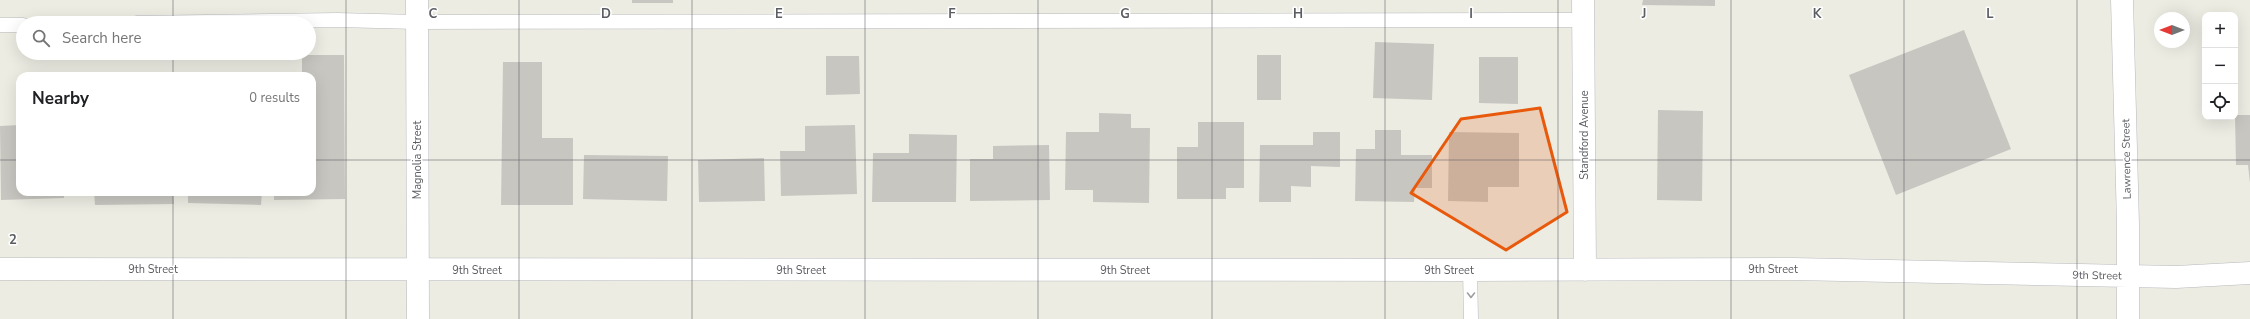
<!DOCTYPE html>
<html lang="en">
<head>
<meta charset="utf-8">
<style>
	:root { --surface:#fff; --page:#f6f6f6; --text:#202124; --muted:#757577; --line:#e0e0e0 }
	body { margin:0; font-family:"Nunito Sans",sans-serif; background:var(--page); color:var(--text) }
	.controls { position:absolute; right:12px; top:12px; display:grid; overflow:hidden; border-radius:8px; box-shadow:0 4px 16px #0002 }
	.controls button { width:36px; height:36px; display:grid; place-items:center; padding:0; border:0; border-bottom:1px solid var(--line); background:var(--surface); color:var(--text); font:20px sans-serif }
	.compass { position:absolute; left:2154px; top:12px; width:36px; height:36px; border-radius:50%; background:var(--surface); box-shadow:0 4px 16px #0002; rotate:270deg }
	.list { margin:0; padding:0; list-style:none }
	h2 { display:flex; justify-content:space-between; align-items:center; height:52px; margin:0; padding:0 16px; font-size:17px }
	h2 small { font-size:13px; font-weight:400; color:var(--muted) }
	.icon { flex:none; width:22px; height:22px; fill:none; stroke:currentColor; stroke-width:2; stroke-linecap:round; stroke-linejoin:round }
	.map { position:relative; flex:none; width:2250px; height:319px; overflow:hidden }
	.search { position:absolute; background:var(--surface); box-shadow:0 4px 16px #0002; left:16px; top:16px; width:300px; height:44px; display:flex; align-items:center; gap:10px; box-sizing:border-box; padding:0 14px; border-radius:22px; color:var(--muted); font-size:15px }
	.panel { position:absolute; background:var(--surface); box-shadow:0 4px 16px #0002; left:16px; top:72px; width:300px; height:124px; border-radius:12px }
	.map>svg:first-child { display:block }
</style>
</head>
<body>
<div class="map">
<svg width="2250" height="319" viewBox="0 0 2250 319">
	<rect width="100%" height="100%" fill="#ecece3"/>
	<path fill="#c7c6c0" d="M632,0H673V3H632Z
		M1643,0H1715V6L1642,5Z
		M1964,30L2011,149L1896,195L1849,75Z
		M1375,42L1434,44L1432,100L1373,98Z
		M302,55H344L345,199L274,200V192H312V76H302Z
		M1257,55H1281V100H1257Z
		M826,56H859L860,94L826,95Z
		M1479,57H1518V104L1479,103Z
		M503,62H542V138H573V205H501Z
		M1658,110L1703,111L1702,201L1657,200Z
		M1099,113L1131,114V128H1150L1149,203L1093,202V190H1065L1066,132H1099Z
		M2235,115H2250V183L2248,165H2236Z
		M1198,122H1244V188H1226V199H1177V147H1198Z
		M20,125V192H64V198L1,200L0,126Z
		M855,125L857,194L781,196L780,151H805V126Z
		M1375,130H1401V155H1432V188H1415L1414,202L1355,201L1356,149H1375Z
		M1313,132H1340V167L1311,166V187L1291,186V202H1259L1260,145H1313Z
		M1449,132L1519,133V187H1488V202L1448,201Z
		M909,134L957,135L956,202H872L873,153H909Z
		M1049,145L1050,200L970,201V159H993V146Z
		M584,155L668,156L667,201L583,199Z
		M764,158L765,201L699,202L698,160Z
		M94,192H173L174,204L95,205Z
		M188,192H262L261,205L188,203Z"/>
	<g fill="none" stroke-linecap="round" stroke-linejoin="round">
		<defs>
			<path id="service" d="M137,23L337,20L417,22L1584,20
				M0,25H23
				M1470,270L1471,319"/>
			<path id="minor" d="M417,0L418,319
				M1583,0L1585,270
				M2122,0L2128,224V319
				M0,269L1470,270L1794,269L2176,277L2250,273"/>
		</defs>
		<use href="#service" stroke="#b8b9be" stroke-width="15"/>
		<use href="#minor" stroke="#b8b9be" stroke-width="23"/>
		<use href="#service" stroke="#fff" stroke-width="14"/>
		<use href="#minor" stroke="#fff" stroke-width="22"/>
	</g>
	<defs><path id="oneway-chevron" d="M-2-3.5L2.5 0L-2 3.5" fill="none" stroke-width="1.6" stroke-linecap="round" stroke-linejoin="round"/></defs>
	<use stroke="#9d9ea1" href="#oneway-chevron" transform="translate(1471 295) rotate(90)"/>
	<path fill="#e8590c" fill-opacity="0.2" stroke="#e8590c" stroke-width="3" stroke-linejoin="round" d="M1540,108L1567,212L1506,250L1411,193L1461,119Z"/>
	<path fill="none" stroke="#5b5d62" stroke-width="1" stroke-opacity="0.55" d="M173,0V23M346,0V319M519,0V319M692,0V319M865,0V319M1038,0V319M1212,0V319M1385,0V319M1558,0V319M1731,0V319M1904,0V319M2077,0V319M173,53V76M0,160H20M312,160H2250M173,192V319"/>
	<g text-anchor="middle" stroke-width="3" stroke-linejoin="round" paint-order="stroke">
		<g font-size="11" fill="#5b5d62" stroke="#fff">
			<text transform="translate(1584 135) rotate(-90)" y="4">Standford Avenue</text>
			<text transform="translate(2126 159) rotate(-91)" y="4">Lawrence Street</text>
			<text transform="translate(417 160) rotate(-90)" y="4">Magnolia Street</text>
			<text x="153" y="273">9th Street</text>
			<text x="1773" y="273">9th Street</text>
			<text x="477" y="274">9th Street</text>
			<text x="801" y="274">9th Street</text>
			<text x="1125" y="274">9th Street</text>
			<text x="1449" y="274">9th Street</text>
			<text transform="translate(2097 275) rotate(1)" y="4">9th Street</text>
		</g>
	</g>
	<g font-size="13" text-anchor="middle" font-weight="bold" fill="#5b5d62" stroke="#fff" stroke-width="3" stroke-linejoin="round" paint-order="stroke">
		<text x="433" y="18">C</text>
		<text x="606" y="18">D</text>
		<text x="779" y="18">E</text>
		<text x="952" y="18">F</text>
		<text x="1125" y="18">G</text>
		<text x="1298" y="18">H</text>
		<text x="1471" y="18">I</text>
		<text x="1644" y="18">J</text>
		<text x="1817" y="18">K</text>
		<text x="1990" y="18">L</text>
		<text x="13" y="244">2</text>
	</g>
</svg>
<div class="controls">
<button>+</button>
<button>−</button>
<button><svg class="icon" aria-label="locate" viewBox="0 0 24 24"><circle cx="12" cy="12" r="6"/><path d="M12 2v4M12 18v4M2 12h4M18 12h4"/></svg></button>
</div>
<svg class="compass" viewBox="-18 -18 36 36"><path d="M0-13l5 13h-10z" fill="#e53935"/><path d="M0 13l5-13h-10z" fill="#757577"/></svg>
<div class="search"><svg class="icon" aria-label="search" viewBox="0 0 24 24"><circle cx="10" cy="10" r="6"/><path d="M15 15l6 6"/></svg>Search here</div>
<section class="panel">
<h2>Nearby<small>0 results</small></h2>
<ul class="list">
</ul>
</section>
</div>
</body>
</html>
